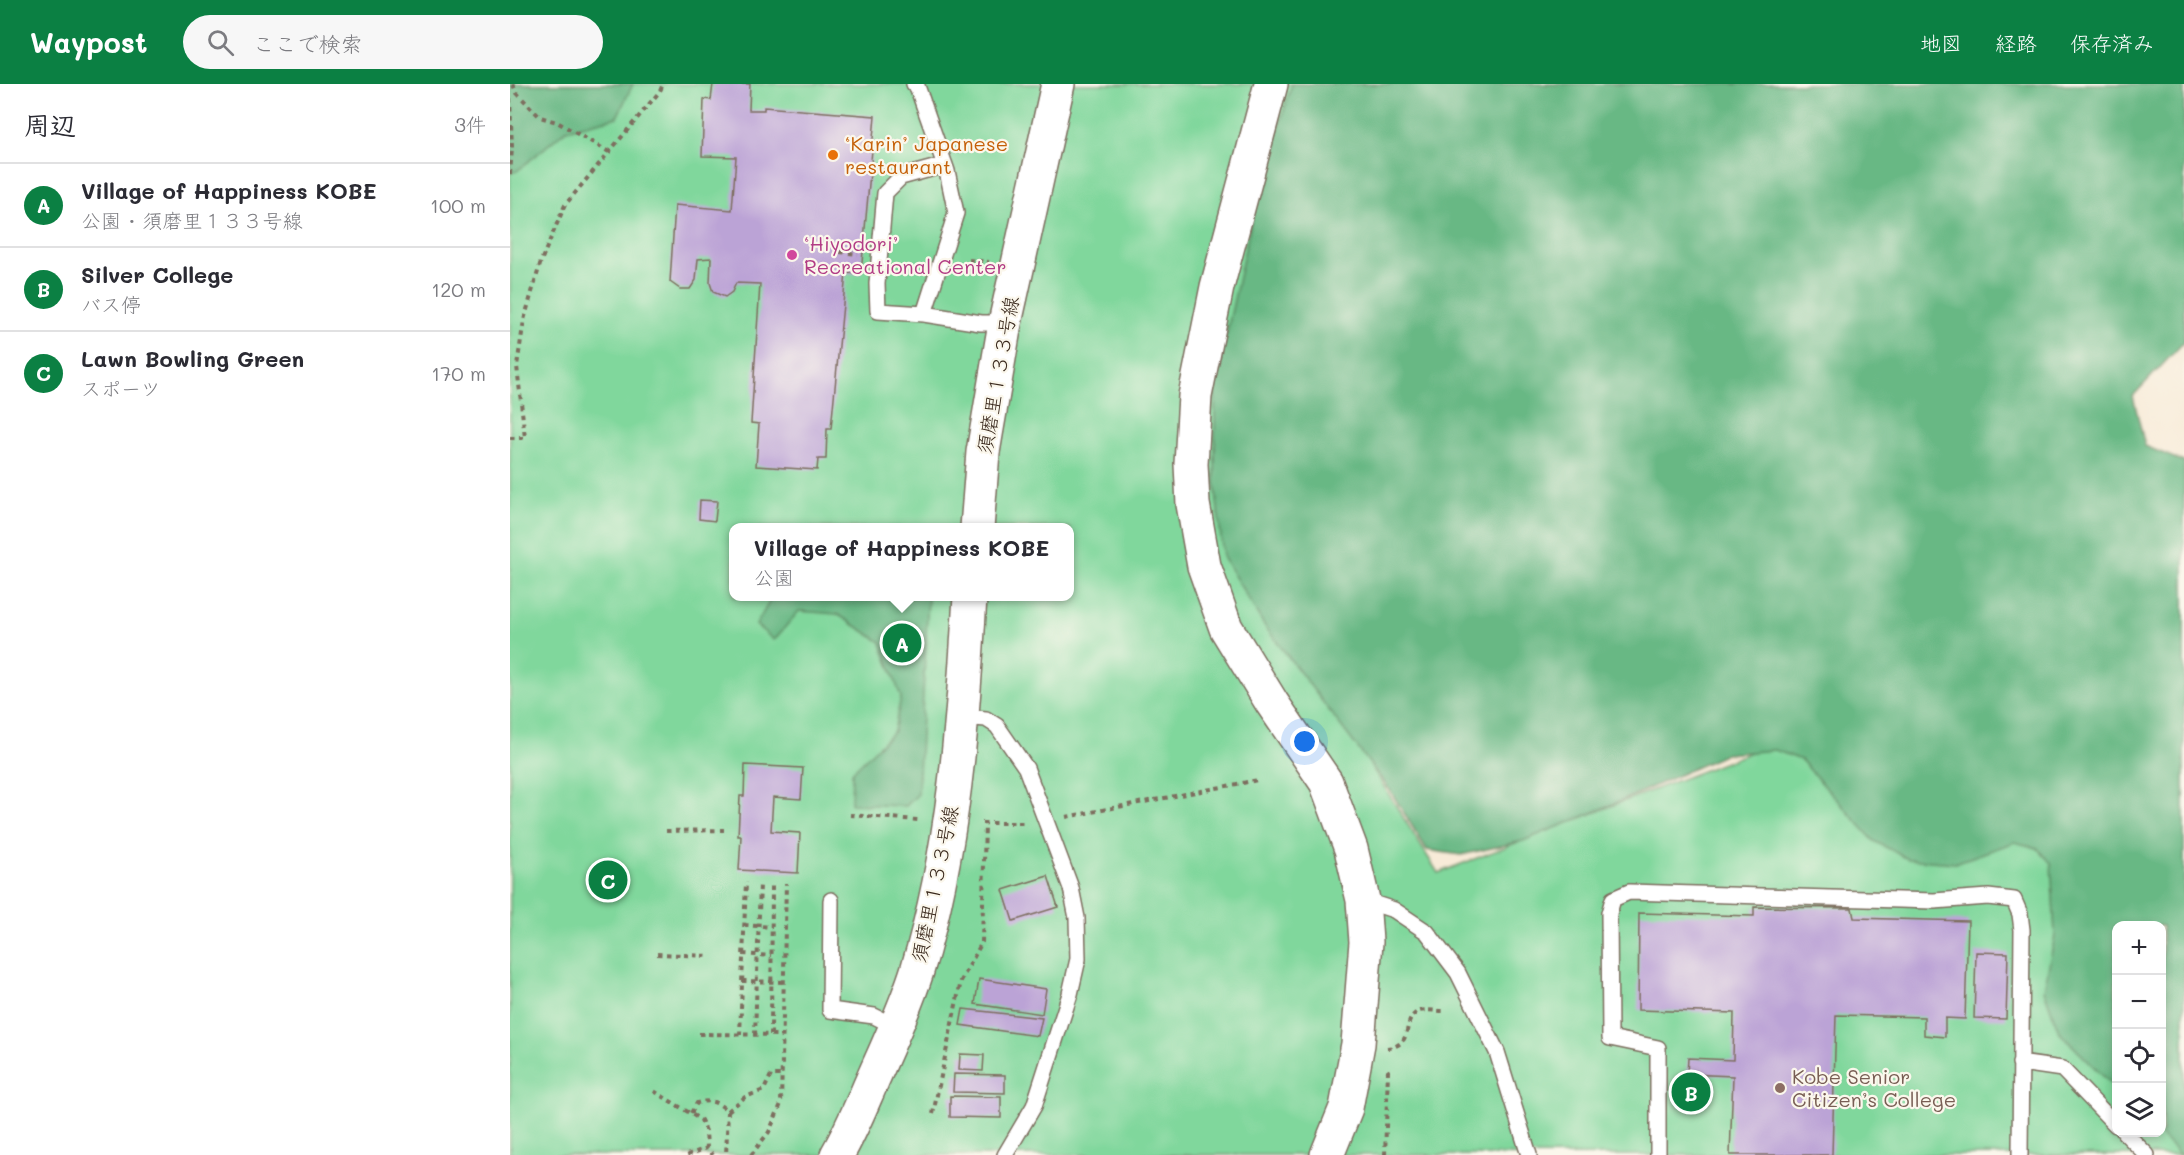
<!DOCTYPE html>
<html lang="ja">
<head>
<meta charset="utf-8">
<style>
	:root { --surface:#fff; --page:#f7f7f7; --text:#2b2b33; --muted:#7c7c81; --line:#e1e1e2; --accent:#0b8043 }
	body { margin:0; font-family:Mali,"Klee One",sans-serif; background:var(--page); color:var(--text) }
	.controls { position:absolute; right:18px; bottom:18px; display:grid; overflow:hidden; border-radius:12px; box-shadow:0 3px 9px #0003 }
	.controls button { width:54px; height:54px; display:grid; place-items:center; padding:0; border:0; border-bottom:2px solid var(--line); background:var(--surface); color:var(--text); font:30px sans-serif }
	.you { position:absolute; left:795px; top:658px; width:21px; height:21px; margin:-15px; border:4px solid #fff; border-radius:50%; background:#1a73e8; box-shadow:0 0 0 9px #1a73e833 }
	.badge { display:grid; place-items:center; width:39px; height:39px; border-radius:50%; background:var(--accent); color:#fff; font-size:20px; font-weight:700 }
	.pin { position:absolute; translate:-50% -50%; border:3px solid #fff; box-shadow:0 2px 6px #0006 }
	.popup { position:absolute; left:219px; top:439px; width:345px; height:78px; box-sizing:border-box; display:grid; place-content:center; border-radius:12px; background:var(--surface); filter:drop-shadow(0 2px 4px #0005); font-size:20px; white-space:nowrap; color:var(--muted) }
	.popup b { font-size:22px; color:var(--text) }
	.popup::after { content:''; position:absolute; left:50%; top:100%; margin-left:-12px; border:12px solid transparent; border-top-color:var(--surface) }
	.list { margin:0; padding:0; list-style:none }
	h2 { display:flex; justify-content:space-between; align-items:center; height:78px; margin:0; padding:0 24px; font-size:26px }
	h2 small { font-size:20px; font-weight:400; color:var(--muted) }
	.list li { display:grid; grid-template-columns:39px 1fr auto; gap:18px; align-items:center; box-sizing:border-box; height:84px; padding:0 24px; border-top:2px solid var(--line) }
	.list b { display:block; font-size:22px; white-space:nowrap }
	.list p { margin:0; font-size:20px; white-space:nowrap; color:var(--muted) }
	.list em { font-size:20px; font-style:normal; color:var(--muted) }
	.icon { flex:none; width:33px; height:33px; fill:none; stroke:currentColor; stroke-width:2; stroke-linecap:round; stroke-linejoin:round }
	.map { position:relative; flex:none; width:1674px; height:1071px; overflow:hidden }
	header { display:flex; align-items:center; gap:36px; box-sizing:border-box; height:84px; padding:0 30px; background:var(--accent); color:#fff }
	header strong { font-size:28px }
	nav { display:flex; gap:33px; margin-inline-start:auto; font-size:21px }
	.search { width:420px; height:54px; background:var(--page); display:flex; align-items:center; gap:15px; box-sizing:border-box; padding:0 21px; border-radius:33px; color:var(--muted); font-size:22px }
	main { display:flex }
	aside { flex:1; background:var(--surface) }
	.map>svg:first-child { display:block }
</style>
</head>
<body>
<header>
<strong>Waypost</strong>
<div class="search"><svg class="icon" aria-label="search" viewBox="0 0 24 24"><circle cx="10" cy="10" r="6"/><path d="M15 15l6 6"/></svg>ここで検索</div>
<nav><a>地図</a><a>経路</a><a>保存済み</a></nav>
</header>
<main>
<aside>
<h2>周辺<small>3件</small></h2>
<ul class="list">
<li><span class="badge">A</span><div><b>Village of Happiness KOBE</b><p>公園 · 須磨里１３３号線</p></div><em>100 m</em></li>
<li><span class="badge">B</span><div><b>Silver College</b><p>バス停</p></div><em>120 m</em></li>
<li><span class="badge">C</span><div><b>Lawn Bowling Green</b><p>スポーツ</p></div><em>170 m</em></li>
</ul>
</aside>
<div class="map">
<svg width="1674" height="1071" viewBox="0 0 1674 1071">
	<rect width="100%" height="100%" fill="#fbf7ec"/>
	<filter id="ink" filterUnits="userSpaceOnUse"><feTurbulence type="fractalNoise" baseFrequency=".0167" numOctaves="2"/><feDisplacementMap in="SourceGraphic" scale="12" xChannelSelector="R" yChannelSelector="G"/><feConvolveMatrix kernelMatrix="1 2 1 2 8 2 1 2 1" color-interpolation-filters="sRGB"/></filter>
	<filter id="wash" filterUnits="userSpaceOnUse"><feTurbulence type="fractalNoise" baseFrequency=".008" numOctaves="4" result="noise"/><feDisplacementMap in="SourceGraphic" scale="24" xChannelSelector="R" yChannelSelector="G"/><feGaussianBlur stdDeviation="1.35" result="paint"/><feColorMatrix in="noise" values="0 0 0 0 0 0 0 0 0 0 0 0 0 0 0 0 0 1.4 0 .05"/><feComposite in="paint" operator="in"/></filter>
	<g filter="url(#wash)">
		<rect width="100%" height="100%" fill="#f8ebd8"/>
		<path fill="#80d79c" stroke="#5e805d" stroke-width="1.5" fill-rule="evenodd" d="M0,0H793L728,469L928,789L1288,650L1543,750L1606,972V1048L1674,1050V1071H0ZM224,444H560V512H224Z"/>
		<path fill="#68b884" stroke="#527151" stroke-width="1.5" d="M0,0H123L107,33L56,46L7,87L0,89Z
			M782,0H1674V258L1623,312L1635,362L1674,378V1071H1670L1648,1049L1652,1048V842H1606V1005L1549,948L1534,906L1545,851L1541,779L1527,764L1505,758L1445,779L1398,775L1364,757L1291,676L1265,666L1216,670L1111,717L1013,757L951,771L917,766L879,705L754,541L713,473L705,398V303L744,124Z
			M262,513H418L408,710L396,722L341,720L342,688L384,647L391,613L371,558L327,530L289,527L264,556L246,541Z"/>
		<g id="blocks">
			<path fill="#bba3d6" d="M203,0H240L239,26H254V23L365,32L351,190L336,189L321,345H317L316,375H308L307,386L246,382L249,340L241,339L250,200L226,199L222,208L215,213L203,208L200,199L201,174L188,175L186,196L180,205H170L160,198L165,121L222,126L226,73L192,72L194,15L201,16Z
				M190,416L207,417L205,437L189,435Z
				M235,681L293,684L291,715L263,713L261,747L290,749L288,789L229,786L231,752H228L230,712H234Z
				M538,792L548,823L503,837L493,806Z
				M1244,823L1342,824L1344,834L1458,837L1455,935L1435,934V953L1414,951V933L1326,931L1322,1071H1220L1223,992L1177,990L1178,974L1223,976L1224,929L1128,926L1129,829L1244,832Z
				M1466,868L1498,869L1496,935L1464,934Z
				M469,895L536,905L532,930L465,920Z
				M453,925L532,934L528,952L450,941Z
				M450,970L474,971L473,987L449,986Z
				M444,990L495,991V1009L443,1008Z
				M440,1012L491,1013V1034L440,1033Z"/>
		</g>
	</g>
	<g filter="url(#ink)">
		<use href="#blocks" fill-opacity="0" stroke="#7d6e5f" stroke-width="1.5"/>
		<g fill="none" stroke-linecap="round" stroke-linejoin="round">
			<defs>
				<path id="service" d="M404,0L407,2L437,87L446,129L414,230L471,239H495
					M414,230L368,227L367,200L375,109L391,93L435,81
					M453,633L476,635L487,642L516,684L561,804L567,834L568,875L560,910L524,1022L495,1071
					M321,816L320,926L364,932L386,943
					M853,816L884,826L917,848L948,889L987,968L1019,1071
					M1510,979L1552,985L1606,1041
					M1614,1048L1637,1071
					M1148,1071V964L1100,954L1099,829L1103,815L1119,808L1424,817L1478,813L1504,816L1510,830L1512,846L1510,1071"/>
				<path id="tertiary" d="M761,0L707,203L685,312L681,380L683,420L694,482L716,544L762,619L816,698L841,765L853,816L856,858L848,960L836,1024L817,1071
					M467,444L473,368L495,239L548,0
					M327,1071C341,1047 351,1022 362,997C378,961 395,925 407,887C444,765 453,639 460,512"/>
			</defs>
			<use href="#service" stroke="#7d6e5f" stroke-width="18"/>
			<use href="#tertiary" stroke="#7d6e5f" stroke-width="36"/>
			<path stroke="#7d6e5f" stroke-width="4" stroke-dasharray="4.5 4.5" stroke-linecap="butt" d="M3,0L6,8L30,33L47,38L99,68
				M0,14L2,64L0,90
				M330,168L348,170
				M459,176L479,178
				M0,354H15L7,282L14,236L31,177L55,121L150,7L153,0
				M340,731L408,736
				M556,733L748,696
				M472,739H513
				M156,747L214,746
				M234,841L262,843
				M147,870L200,872
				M233,870L261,872
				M232,897L275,898
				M189,950L274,951
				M230,951L236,798
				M245,951L250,799
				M261,951L262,799
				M877,964C906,961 890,936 909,927C915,925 926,927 933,927
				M144,1007L191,1036L196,1047L197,1064
				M218,1027L235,1013L254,1006L261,991H273
				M181,1029L187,1019C201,1015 207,1018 218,1027L216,1071
				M423,1030L451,897L472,858L475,739
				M177,1071L197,1064L203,1071
				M241,1071L259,1048L271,1020L276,799
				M875,1071L878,987L875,983"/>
			<use href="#service" stroke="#fff" stroke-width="15"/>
			<use href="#tertiary" stroke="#fff" stroke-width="33"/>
		</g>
	</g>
	<circle fill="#e8710a" stroke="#fbf7ec" stroke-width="2" cx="323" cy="71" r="6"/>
	<circle fill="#d1479c" stroke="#fbf7ec" stroke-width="2" cx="282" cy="171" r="6"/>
	<circle fill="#8d6e63" stroke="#fbf7ec" stroke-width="2" cx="1270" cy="1004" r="6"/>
	<g text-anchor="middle" stroke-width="4.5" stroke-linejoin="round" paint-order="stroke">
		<g font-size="20" fill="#c56008" stroke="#fbf7ec" text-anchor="start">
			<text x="335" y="67">‘Karin’ Japanese<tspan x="335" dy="23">restaurant</tspan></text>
		</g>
		<g font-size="20" fill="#b23c85" stroke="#fbf7ec" text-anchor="start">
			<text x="294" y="167">‘Hiyodori’<tspan x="294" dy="23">Recreational Center</tspan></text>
		</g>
		<g font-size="20" fill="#3b2a1e" stroke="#fbf7ec">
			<text transform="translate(488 291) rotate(-80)" y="7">須磨里１３３号線</text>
			<text transform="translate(425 800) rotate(-78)" y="7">須磨里１３３号線</text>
		</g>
		<g font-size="20" fill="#785e54" stroke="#fbf7ec" text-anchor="start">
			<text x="1282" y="1000">Kobe Senior<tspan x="1282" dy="23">Citizen’s College</tspan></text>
		</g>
	</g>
</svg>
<div class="controls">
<button>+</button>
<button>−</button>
<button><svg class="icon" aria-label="locate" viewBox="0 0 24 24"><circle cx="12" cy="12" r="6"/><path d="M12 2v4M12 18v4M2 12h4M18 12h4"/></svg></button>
<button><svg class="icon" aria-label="layers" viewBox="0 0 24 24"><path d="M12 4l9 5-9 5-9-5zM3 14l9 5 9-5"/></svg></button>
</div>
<div class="you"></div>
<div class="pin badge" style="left:392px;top:559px">A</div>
<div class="popup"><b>Village of Happiness KOBE</b>公園</div>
<div class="pin badge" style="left:1181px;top:1008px">B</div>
<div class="pin badge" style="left:98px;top:796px">C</div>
</div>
</main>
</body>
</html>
